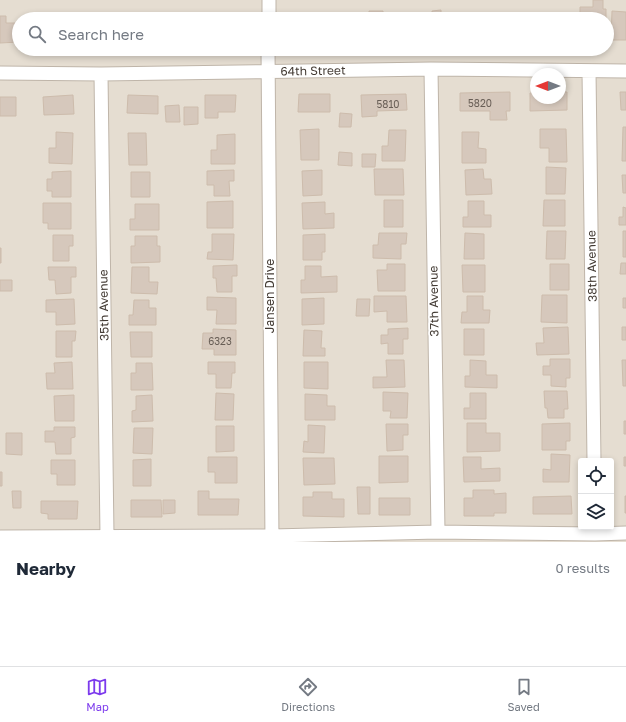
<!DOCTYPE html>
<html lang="en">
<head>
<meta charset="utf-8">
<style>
	:root { --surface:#fff; --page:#f2f2f3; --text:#1f2937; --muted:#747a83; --line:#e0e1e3; --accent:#7c3aed }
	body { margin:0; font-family:"Golos Text",sans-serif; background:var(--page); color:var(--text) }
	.controls { position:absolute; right:12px; bottom:12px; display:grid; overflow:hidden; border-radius:4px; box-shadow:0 2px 6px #0003 }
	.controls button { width:36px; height:36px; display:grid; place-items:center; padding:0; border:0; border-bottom:1px solid var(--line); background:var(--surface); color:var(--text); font:20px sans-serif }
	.compass { position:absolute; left:530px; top:68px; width:36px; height:36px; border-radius:50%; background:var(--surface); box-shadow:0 2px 6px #0003; rotate:270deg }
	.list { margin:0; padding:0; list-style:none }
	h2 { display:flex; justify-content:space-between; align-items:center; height:52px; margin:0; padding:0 16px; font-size:17px }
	h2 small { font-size:13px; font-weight:400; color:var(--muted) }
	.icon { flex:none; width:22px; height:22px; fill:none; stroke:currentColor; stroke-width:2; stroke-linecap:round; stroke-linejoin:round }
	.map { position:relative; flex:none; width:626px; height:542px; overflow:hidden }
	.search { position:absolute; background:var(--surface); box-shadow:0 2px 6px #0003; left:12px; right:12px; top:12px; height:44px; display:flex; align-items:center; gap:10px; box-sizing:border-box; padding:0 14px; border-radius:22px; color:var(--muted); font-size:15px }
	.sheet { height:124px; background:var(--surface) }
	nav { display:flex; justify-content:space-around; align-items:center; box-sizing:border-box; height:56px; border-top:1px solid var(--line); background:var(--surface); font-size:11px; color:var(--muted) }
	nav a { display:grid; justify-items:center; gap:2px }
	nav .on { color:var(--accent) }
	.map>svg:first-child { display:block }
</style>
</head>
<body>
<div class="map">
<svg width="626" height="542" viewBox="0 0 626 542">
	<rect width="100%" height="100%" fill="#f1ebe3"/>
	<path fill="#e5ddd1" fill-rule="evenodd" d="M0,0H626V542H0ZM19,19H607V49H19ZM536,74H560V98H536ZM581,461H611V527H581Z"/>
	<path fill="#d6c8bc" stroke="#cdbcac" d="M593,0H603V9H606V19H580V7H593Z
		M441,10V19H432V11Z
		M369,11H383V19H369Z
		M612,11L626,12V40H611Z
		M175,14H198V19H175Z
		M486,14H511V19H486Z
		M531,14H541V19H525H531Z
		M389,15H414V19H389Z
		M0,16H6V23H19V42L0,43Z
		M155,17H168V19H155Z
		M510,92V111H506L507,120H490V111H460V93Z
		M560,92H567V110L530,111V93H536V98H560Z
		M620,92H626V110H621Z
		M299,94H330V112H298Z
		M406,94L407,110L377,111V116L362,117L361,95Z
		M73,95L74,114L44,115L43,97Z
		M128,95L158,96V114L127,113Z
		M205,95H236L235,112H218V118H205Z
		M0,97H16V116H0Z
		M179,105L180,122H166L165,106Z
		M184,107H198V124L184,125Z
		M340,113L352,114L351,127H339Z
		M623,127H626V161H622Z
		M319,129V160H301L300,130Z
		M540,129H566L567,162H549V148H540Z
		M389,130H406L405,161H382V146H388Z
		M56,132L73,133L72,164L49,163V148H56Z
		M462,132H479L478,148L486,149V163H462Z
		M128,133H146L147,165H129Z
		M235,134V164H211V150H217V135Z
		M339,152L352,153V166L338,165Z
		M362,154H376L375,167H362Z
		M546,167L566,168L565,194H546Z
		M374,169H403L404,195H375Z
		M483,169L484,179H491L492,194L466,195L465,170Z
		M234,170V181H229L230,196H214V185H207V171Z
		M322,170V195L303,196L302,171Z
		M71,171V197H52V191H47V179H52V172Z
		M131,172H150V197H131Z
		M622,175H626V193H623Z
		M384,200H403V227H384Z
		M544,200H565V226H543Z
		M233,201V228H207V202Z
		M468,201H484V215H491V227H463V217H468Z
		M325,202V214L334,213V228L303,229L302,203Z
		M43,203H71V229H48V223H43Z
		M135,204H159V230H130V219H135Z
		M623,207L626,208V225H619V217H623Z
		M547,231H566L565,259H546Z
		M623,231H626V257H623Z
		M379,233H407L406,244H401V259L373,258V245H378Z
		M465,233L484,234V259H464Z
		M212,234H234L233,260L207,259L208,252H212Z
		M325,234V252H322V260H303V235Z
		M53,235H73V246H69V261H53Z
		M135,236H157V246H160V262L131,263V246H135Z
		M0,248H1V263H0Z
		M621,263H626V274H620Z
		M387,264H405V291H378L377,270H387Z
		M550,264H569V290H550Z
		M237,265V276H232V292H217L216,278H213V266Z
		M462,265H485V292H463Z
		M305,266H321V277L337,276V292L301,293V280H305Z
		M48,267H76V277H71V293L56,294L55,280H49Z
		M132,267H149V282H158L157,294L131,293Z
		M0,280H12V291H0Z
		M542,295H567V323L541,322Z
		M374,296H406L407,322H387V311L374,312Z
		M467,296H483V310H490L489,323H461L462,312H467Z
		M207,297L236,298V324H216L217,310H207Z
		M324,298V324L302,325V299Z
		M623,298H626V308H623Z
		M74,299L75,324L56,325V312H46V300Z
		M357,299H370L369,316H356Z
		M134,300H149V308H156V325H129V315H133Z
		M568,327L569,354L537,355L536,343H544L543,328Z
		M622,327H626V340H622Z
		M408,328V339H403V354H388V343L381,344V335H388V329Z
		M213,329L236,330V355H214V349H202L203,333H213Z
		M464,329H484V355H464Z
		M304,330L322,331L321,348H325V356H303Z
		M56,331H76L75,341H72V357H56Z
		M130,332H152V357H131Z
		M550,359H570V378H566V387L551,386V375H543V366H550Z
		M386,360H404L405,387L373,388V377H387Z
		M470,360L486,361V375H497V388L465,387V376H470Z
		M622,360H626V386H623Z
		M72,362L73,389H47L46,373H55L54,363Z
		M208,362H235V373H232L231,388H216V374H208Z
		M304,362H328V389L304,388Z
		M136,363H152L153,390H131V373H136Z
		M544,391H567L568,409H564V418H548L547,408H545Z
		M383,392L408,393L407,418H390L391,411H383Z
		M216,393L234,394L233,420H215Z
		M470,393H486V419H464V408H470Z
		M305,394L327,395V406H335V420H305Z
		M74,395V421H55L54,396Z
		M152,395L153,421L132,422V411L136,410V396Z
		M624,421H626V434H624Z
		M467,423H486V433H500V451L467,452Z
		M570,423V441H566V450H542V424Z
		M386,424H408V435H403V450L387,451Z
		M308,425L325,426L324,453L303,452L304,441L308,442Z
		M216,426H234V451L216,452Z
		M54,427H75V437L71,438V454H56L55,442H45V431H54Z
		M134,428H153L152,454L133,453Z
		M6,433H22V455L6,454Z
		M551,454L570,455L569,482H543V469L551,470Z
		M379,456H408V482L379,483Z
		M208,457H237V483H215V472H208Z
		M463,457H481V469L500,468V481L464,482Z
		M624,457H626V466H624Z
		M303,458H334L335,484L304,485Z
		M151,459V486H133V460Z
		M51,460H75V485H57V474H51Z
		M0,472H2V486H0Z
		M357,487H370V514H358Z
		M473,490H494V494L506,493V513H494V516H464V498H473Z
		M12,491H21V508H13Z
		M198,491H209V499H239L238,515H198Z
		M313,492H332V499H344V517L303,516V497H313Z
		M571,496L572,514H533V497Z
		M625,496H626V513H625Z
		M379,498H410V515H379Z
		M131,500H161L162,517H131Z
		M163,500H175V513L163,514Z
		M41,501H78L77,519H48V514L41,513Z"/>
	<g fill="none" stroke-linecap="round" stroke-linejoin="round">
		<defs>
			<path id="minor" d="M269,19V0
				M268,49L272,542
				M431,69L438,532
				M589,71L594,461
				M0,73L101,74L431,69L626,71
				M101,74L107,536
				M0,537L272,536L438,532L595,534L626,533"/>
		</defs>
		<use href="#minor" stroke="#bfb5a9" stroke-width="15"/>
		<use href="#minor" stroke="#fff" stroke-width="13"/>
	</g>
	<g text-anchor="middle" stroke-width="3" stroke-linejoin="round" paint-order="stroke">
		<g font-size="10" fill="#685e56">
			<text x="480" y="107">5820</text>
			<text x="388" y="108">5810</text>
			<text x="220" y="345">6323</text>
		</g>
		<g font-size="12" fill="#433b34" stroke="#fff">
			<text transform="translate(313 71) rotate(-1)" y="4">64th Street</text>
			<text transform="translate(592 266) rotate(-91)" y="4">38th Avenue</text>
			<text transform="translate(270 296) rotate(-90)" y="4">Jansen Drive</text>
			<text transform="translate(434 301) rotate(-91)" y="4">37th Avenue</text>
			<text transform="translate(104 305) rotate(-91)" y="4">35th Avenue</text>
		</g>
	</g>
</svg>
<div class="controls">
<button><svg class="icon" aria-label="locate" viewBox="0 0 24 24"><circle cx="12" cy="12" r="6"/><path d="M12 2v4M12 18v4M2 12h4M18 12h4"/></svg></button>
<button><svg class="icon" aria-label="layers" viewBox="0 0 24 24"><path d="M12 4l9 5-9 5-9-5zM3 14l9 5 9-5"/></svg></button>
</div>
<svg class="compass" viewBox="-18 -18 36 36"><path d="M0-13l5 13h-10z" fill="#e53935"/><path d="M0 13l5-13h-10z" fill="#747a83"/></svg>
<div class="search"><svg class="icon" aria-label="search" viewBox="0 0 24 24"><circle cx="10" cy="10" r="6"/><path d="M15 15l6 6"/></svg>Search here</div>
</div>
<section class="sheet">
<h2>Nearby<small>0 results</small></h2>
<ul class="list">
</ul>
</section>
<nav>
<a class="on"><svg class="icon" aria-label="map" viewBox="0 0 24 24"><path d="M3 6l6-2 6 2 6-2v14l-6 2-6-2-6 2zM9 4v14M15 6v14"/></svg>Map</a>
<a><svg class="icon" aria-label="directions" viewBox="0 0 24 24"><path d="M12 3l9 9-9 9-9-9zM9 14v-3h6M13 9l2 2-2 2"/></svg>Directions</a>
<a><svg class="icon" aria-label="saved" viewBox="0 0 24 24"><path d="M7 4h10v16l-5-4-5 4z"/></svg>Saved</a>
</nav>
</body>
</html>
